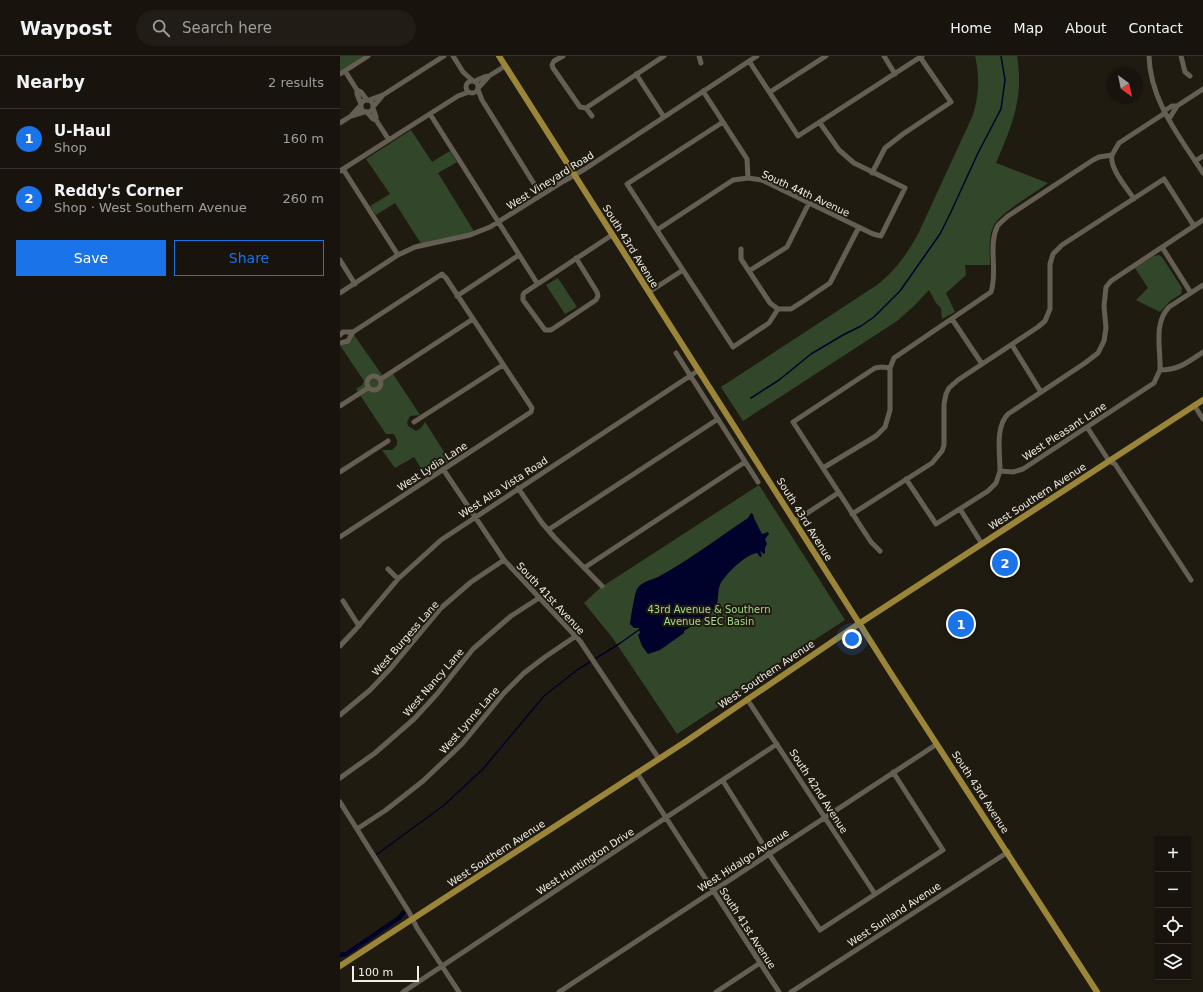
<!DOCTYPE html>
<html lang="en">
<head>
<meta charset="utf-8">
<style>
	:root { --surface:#18140d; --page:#211d16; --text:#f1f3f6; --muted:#9f9e9d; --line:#36332e; --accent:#1a73e8 }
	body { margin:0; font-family:"DejaVu Sans",sans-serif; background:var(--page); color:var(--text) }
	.controls { position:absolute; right:12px; bottom:12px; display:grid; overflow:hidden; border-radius:0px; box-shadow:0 1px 3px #0004 }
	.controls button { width:36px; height:36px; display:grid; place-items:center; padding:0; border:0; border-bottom:1px solid var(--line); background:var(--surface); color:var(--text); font:20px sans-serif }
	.compass { position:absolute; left:767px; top:12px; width:36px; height:36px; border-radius:50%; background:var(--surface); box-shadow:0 1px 3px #0004; rotate:147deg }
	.scale { position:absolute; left:12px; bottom:10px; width:67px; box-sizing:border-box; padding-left:4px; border:2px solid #f2efe7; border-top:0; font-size:11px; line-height:14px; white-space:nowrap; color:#f2efe7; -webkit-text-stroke:3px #201b11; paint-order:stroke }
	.you { position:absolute; left:512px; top:583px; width:14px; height:14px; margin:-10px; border:3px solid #fff; border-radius:50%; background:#1a73e8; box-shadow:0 0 0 6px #1a73e833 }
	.badge { display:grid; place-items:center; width:26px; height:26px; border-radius:50%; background:var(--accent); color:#fff; font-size:13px; font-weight:700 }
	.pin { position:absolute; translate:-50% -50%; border:2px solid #fff; box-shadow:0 1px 4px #0006 }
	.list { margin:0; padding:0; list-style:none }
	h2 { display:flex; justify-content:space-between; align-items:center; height:52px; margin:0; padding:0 16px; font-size:17px }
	h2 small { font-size:13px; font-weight:400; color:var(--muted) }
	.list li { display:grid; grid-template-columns:26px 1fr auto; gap:12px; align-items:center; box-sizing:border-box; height:60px; padding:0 16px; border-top:1px solid var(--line) }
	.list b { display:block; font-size:15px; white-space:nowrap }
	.list p { margin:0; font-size:13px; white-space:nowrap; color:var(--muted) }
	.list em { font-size:13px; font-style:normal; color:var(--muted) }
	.actions { display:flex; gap:8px; padding:12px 16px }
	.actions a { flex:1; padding:9px 0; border:1px solid var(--accent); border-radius:0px; text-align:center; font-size:14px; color:var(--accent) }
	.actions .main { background:var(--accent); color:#fff }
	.icon { flex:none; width:22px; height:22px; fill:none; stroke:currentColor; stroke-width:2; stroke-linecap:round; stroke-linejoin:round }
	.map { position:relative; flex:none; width:863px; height:936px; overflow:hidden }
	header { display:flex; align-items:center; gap:24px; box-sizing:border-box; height:56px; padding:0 20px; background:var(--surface); border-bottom:1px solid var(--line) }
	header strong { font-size:19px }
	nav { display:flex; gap:22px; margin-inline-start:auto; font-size:14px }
	.search { width:280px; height:36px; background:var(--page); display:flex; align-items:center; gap:10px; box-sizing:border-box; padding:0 14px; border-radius:22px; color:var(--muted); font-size:15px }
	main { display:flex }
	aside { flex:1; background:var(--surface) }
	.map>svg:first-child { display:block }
</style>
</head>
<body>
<header>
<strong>Waypost</strong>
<div class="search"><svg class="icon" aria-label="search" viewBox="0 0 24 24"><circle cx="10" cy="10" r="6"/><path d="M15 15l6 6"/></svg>Search here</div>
<nav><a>Home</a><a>Map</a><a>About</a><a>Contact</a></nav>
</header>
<main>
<aside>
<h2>Nearby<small>2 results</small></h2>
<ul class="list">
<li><span class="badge">1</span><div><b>U-Haul</b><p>Shop</p></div><em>160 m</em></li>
<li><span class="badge">2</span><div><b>Reddy's Corner</b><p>Shop · West Southern Avenue</p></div><em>260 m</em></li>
</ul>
<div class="actions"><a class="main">Save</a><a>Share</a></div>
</aside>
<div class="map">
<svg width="863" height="936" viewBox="0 0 863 936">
	<rect width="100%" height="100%" fill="#201b11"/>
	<path fill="#324729" d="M0,0H23L0,15Z
		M635,0H677C684,43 672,69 656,107L708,127C695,137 658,158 653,171C648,183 650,196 650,209H625L626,219L606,237L615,256L602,263L601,252L596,247L589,234L574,250L557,265L403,365L381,331L537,229C556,214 568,197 579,176L633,59C639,39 640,20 635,0Z
		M71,74L92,106L110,95L117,106L98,117L135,177L82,189L55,147L36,159L30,150L50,138L26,103Z
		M819,199L822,201L842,232L841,238L830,245L820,256L796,244L808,232L795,212L814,200Z
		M218,222L237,251L225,258L206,229Z
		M14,279L45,323L53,318L80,359L70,360L67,366L68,370L76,375L81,372L85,366L110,405L86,421L74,401L55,412L42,394H52L57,389V384L54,378H46L16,333L22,329L24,325L0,289L12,284Z
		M419,429L505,564L439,607L434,614L337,678L272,581L244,547L260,532Z"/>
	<path fill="#00022b" d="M411,457L413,458L414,462L422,478L428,476L429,478L425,483L427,488L425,492V497L424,498L420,495L422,500L420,501L417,497C406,498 384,519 380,529C377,536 379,545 376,550C371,560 353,569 344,575V577L320,594L308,598L302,590L298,579L300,577L299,572H294L290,568C290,565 295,536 297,533C301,526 311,524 318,521C349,504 378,482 408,462Z"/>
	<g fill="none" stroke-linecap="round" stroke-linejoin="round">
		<path stroke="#00022b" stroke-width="1.5" d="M411,342L439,324L471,298L503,279L521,270L534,261L560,235L600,178L610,158L638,97L661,53L665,24L661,0
			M36,799L103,750L143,713L204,640L237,614L279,588L300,573"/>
		<path stroke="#00022b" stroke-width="4.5" d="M0,899L6,898L59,862L63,857"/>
		<path stroke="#645f52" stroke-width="5" d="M113,0L123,16L133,25
			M223,0L214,5L212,9L213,12L240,51L246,52L252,60
			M359,0L361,7
			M544,0L555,18
			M809,0C810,45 840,81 863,117
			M841,0L845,16L850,20
			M409,5L458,80L582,0
			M5,15L17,34L21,36L27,44
			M0,18L28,0
			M296,18L324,61
			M126 31a6 6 0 1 1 12 0a6 6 0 1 1-12 0Z
			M135,25L144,21L149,20
			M139,31L149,20L165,10
			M17,34V38L21,48
			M138,34L142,44L201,139
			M363,35L407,103L408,122
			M430,36L486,0
			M21 50a6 6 0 1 1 12 0a6 6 0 1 1-12 0Z
			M29,44L43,39L104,0
			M33,51L43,39
			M33,52L36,61V64
			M246,52L324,0
			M824,55L832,50H837L863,33
			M27,56L33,63L36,64L49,84
			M90,58L197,227
			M11,60L21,49
			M829,63L837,50
			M383,66L287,128L393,291L429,267L438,253H451L465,244L490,227L519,171
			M0,67L11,60L24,56
			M772,99C769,112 787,132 794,143
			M855,105L863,100
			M3,113L58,199
			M0,115L118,40L129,36
			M532,117L545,92L563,78L611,46L580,1
			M317,174L393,124L408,122L422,124L533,178L541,180L565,132L514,107L499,94L480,67
			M822,191L851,237
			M401,193V203L430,247L438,253
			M236,202L257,236L258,240L256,244L211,274H205L183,244V239L184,237L272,179
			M0,204L15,228
			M409,215L447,191L469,147
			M309,236L343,214
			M0,237L58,199L75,191L130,179L150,171L224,125L245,113L417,0
			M117,240L179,199
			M612,263L642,308
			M0,279L3,276H13L102,218L106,222L192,352L191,356L0,481
			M0,287L8,285L13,276
			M672,289L701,336
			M336,297L418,426
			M820,314C821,293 813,268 829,251L863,229
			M27 327a7 7 0 1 1 14 0a7 7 0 1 1-14 0Z
			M41,323L133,263
			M854,349L863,363
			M0,350L28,332
			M74,366L163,309
			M747,371L769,405L775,408L851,524
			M483,412L536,380L545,371L550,354V312L554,302L651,236C658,215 648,191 657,171C659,167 665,163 668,160L753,104L759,101L772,99L779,87L825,57
			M103,413L164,504L240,585L319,703
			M660,415C660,397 655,371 668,358L745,307L758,297L764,285L766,272L764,250L766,231L771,225L863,164
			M0,416L48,385
			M566,423L596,468L648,435L656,427L660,415L673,416L683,413L814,327L820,314C839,314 848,306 863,296
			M178,432L202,467L215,482L262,530
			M620,453L642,488
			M512,458L592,407L602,395L604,389V348L606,338L609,332L618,324L698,271L705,265L710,253V208L713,198L722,189L824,123L854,170
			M455,465L498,437
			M208,474L378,363
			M540,495L531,486L453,366L535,312L542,311L550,312
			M244,512L405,406
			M48,513L58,523
			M3,545L19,570
			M0,590L16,573L58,523L101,484L359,314
			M407,643L535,838
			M0,659L30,634L51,612L101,552L131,526L164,504
			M297,717L439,936
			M0,722L35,697L74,663L97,638L133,593L149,579L171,560L199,542
			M383,725L429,798L480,874L603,794L553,716
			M0,746L69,856L77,872L119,936
			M17,773L46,754L83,725L122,688L164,637L184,617L205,601L236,580
			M63,936L437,688
			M219,936L597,688
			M376,936L420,907
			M451,936L668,796"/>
		<path stroke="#9b8538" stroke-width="6" d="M159,0L552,619L757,936
			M0,910L345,686L511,573L863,344"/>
	</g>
	<g text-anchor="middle" stroke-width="4" stroke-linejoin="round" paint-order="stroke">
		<g font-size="10" fill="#f2efe7" stroke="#201b11">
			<text transform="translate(210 124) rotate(-32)" y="4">West Vineyard Road</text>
			<text transform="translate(466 137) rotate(25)" y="4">South 44th Avenue</text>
			<text transform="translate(291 190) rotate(58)" y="4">South 43rd Avenue</text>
			<text transform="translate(724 375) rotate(-33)" y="4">West Pleasant Lane</text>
			<text transform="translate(92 410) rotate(-33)" y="4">West Lydia Lane</text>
			<text transform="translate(163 431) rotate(-33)" y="4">West Alta Vista Road</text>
			<text transform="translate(697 440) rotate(-33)" y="4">West Southern Avenue</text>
			<text transform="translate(465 463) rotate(58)" y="4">South 43rd Avenue</text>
			<text transform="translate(211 542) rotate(47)" y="4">South 41st Avenue</text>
			<text transform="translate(65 582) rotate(-49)" y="4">West Burgess Lane</text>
			<text transform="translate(426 618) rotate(-34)" y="4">West Southern Avenue</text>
			<text transform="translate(93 626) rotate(-49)" y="4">West Nancy Lane</text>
			<text transform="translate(129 664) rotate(-49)" y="4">West Lynne Lane</text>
			<text transform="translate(479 735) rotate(57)" y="4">South 42nd Avenue</text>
			<text transform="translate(641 736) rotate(57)" y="4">South 43rd Avenue</text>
			<text transform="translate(156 797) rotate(-33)" y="4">West Southern Avenue</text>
			<text transform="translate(403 804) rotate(-33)" y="4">West Hidalgo Avenue</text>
			<text transform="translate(245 805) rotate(-33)" y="4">West Huntington Drive</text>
			<text transform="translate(554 858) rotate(-33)" y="4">West Sunland Avenue</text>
			<text transform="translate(408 872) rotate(57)" y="4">South 41st Avenue</text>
		</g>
		<g font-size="10" fill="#a3da8b" stroke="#201b11">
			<text x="369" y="557">43rd Avenue &amp; Southern<tspan x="369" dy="12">Avenue SEC Basin</tspan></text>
		</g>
	</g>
</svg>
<div class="controls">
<button>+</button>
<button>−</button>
<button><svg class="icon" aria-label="locate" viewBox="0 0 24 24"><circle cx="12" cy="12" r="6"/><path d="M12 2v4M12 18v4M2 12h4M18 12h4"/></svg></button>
<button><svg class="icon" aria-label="layers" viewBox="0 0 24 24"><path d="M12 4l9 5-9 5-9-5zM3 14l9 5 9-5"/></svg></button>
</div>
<svg class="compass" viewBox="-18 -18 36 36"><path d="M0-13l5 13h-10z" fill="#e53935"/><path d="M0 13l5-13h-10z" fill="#9f9e9d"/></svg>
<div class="scale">100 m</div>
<div class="you"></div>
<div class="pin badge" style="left:621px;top:568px">1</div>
<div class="pin badge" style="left:665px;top:507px">2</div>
</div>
</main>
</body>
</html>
